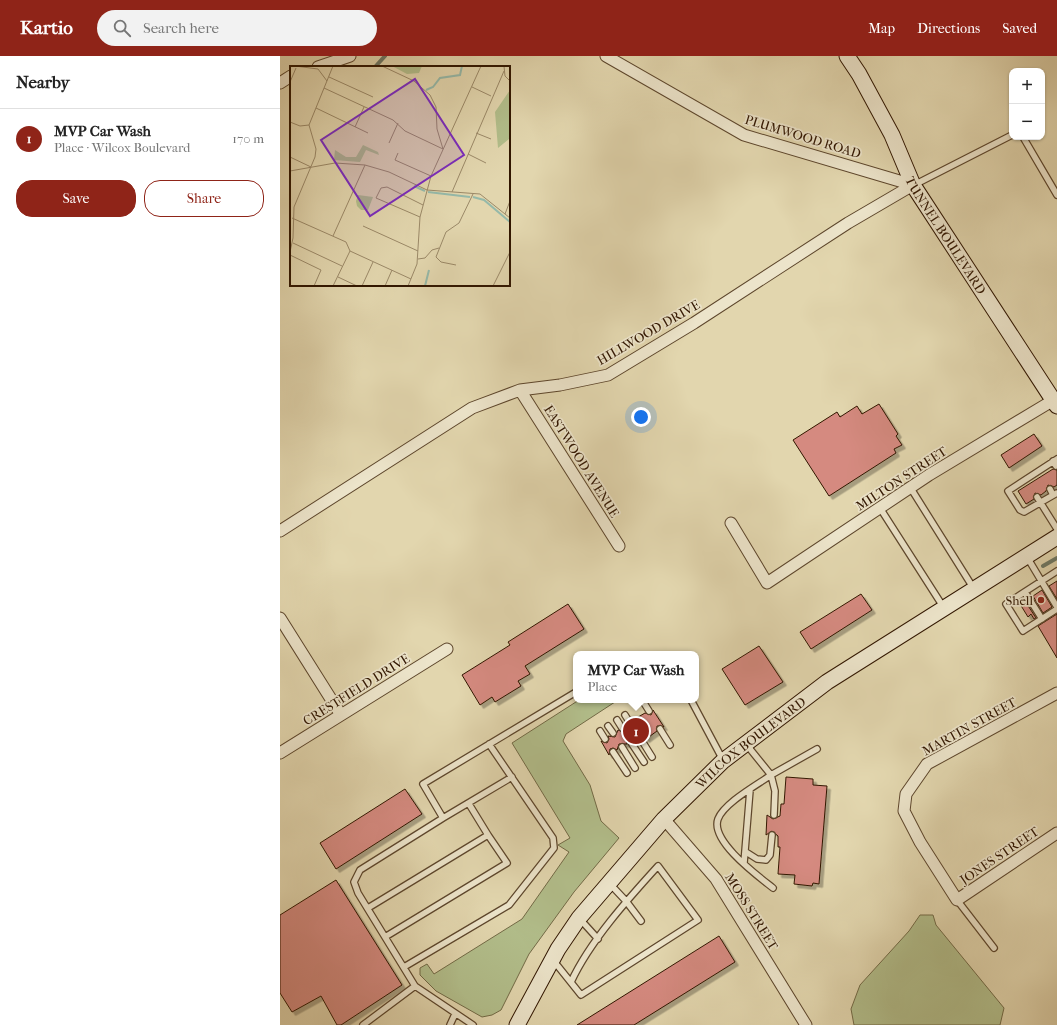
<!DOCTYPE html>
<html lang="en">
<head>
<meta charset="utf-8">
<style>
	:root { --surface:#fff; --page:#f2f2f2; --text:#222; --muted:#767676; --line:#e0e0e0; --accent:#8f2418 }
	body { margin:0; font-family:"IM FELL French Canon",serif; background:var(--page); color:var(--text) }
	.controls { position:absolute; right:12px; top:12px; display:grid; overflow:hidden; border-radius:8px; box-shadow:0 1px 3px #0004 }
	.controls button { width:36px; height:36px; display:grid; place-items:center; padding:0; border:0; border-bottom:1px solid var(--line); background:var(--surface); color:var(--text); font:20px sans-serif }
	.you { position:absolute; left:361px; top:361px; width:14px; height:14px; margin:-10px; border:3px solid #fff; border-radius:50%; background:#1a73e8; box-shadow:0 0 0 6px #1a73e833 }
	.badge { display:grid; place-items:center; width:26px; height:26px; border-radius:50%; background:var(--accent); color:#fff; font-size:13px; font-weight:700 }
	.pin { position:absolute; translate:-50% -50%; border:2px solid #fff; box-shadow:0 1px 4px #0006 }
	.popup { position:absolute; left:293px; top:595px; width:126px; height:52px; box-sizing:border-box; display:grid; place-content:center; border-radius:8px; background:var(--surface); filter:drop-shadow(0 1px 3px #0005); font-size:13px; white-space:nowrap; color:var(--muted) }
	.popup b { font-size:15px; color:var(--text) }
	.popup::after { content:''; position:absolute; left:50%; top:100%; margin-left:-8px; border:8px solid transparent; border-top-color:var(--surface) }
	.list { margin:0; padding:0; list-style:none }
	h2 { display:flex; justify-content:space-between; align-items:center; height:52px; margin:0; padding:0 16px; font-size:17px }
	h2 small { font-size:13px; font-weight:400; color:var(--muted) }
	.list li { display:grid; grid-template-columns:26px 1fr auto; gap:12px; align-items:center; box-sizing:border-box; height:60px; padding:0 16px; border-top:1px solid var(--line) }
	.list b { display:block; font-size:15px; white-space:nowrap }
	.list p { margin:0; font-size:13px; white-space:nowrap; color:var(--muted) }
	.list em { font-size:13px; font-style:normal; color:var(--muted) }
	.actions { display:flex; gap:8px; padding:12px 16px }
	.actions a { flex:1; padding:9px 0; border:1px solid var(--accent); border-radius:16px; text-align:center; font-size:14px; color:var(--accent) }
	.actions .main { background:var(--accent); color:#fff }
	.icon { flex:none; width:22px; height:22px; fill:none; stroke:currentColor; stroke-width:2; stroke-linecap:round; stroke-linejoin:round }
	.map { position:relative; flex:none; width:777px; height:969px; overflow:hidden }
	header { display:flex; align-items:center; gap:24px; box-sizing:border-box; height:56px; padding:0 20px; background:var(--accent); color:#fff }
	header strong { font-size:19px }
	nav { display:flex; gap:22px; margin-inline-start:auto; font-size:14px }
	.search { width:280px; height:36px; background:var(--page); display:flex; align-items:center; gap:10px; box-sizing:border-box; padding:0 14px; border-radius:22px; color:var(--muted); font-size:15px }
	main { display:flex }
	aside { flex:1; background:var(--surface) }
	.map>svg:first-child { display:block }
</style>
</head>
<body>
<header>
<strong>Kartio</strong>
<div class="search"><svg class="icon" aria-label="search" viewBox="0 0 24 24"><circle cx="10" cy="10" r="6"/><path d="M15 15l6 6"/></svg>Search here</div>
<nav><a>Map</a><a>Directions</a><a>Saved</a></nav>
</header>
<main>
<aside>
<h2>Nearby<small></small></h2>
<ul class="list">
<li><span class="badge">1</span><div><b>MVP Car Wash</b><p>Place · Wilcox Boulevard</p></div><em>170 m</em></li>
</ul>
<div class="actions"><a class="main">Save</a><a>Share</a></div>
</aside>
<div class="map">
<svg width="777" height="969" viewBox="0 0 777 969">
	<defs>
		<filter id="shadow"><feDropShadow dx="3.5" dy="3.5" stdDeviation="0" flood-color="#0004"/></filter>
	</defs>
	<rect width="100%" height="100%" fill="#e2d6ae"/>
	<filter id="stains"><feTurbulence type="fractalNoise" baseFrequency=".005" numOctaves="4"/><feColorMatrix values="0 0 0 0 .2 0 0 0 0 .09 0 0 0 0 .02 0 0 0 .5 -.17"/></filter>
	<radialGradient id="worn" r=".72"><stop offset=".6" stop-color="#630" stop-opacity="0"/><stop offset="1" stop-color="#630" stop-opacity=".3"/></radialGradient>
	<path fill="#b2be8b" stroke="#726a46" d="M299,644H338L286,678L283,685L310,729L321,765L339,782L294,836L249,898L221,954L212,959L202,961L156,935L140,919V912L147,908L154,918L242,863L289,796L278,789L290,782L232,687Z
		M640,859H653L656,869L724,952L720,969H574L571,953L580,929L629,875Z"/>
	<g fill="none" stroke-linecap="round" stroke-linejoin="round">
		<path stroke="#6d7865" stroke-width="4" d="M95,11L105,0
			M763,510L777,502"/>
	</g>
	<path fill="#d58a80" stroke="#311600" filter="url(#shadow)" d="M599,348L618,378L616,380L622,389L614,393L616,397L549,440L513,384L557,356L560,361L577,350L582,358Z
		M754,378L762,390L729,412L721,399Z
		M773,413L777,414V429L774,431L768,429L766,435L761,439L755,437L754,443L746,448L738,435Z
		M777,525V543L769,530Z
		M762,534L772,551L763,557L753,540Z
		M581,538L592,554L531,593L520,576Z
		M745,545L756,562L754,563L751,558L748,561L740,548Z
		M288,548L304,573L245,610L250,618L238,625L241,630L215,646L212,641L200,649L182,619L230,589L228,586Z
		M777,558V602L758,570Z
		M479,590L503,626L465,649L442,613Z
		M373,654L384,671L377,670V675L366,683L361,676H357L355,682L348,681L346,683L347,688H339L337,694L333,692L330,693L329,699L321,685L327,687L329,683L328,680L335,681L338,674L344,676L346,674L345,669L352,671L354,667L353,664L365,657L371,659Z
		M506,721L533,723V729L547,730L539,828L533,827L532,830L514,828L515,819L498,818L500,791H498V780L492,775L486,779L487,759L493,763L500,760L501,748H504Z
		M125,733L142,758L56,813L40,787Z
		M56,824L122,929L61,969H57L41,940L12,956L0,937V859Z
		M439,880L455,906L354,969H297Z"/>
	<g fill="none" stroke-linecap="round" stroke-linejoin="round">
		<defs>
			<path id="lane" d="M743,81L777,139
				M634,129L732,79
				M777,403L728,435L740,454L744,456L777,437
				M773,405L776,410
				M630,431L694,533
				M770,433L773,439
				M757,441L777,473
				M600,452L664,552
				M747,501L777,551
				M777,515L726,548L743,575L777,553
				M745,536L762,563
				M411,644L443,704
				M364,647L369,655
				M345,659L350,667
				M337,664L342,672
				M328,670L333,677
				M380,673L390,689
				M320,675L325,683
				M359,680L372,701
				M350,685L364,706
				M466,688L491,719C477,729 444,747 438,763C430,785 478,820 493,832
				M342,691L355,712
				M333,696L347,717
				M494,759L495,735L491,719L537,693
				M163,762L232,721
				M466,796L477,803L486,804L490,799L492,779
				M464,807L470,734
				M330,828L346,845L361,865
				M677,844L714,892
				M88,852L208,779L189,748
				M299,862L318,883
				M105,881L227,807L208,779
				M273,904L301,939L418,864L378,810C348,843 310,885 291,926
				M124,911L229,849L274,792L273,782L209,688
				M83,969L135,930
				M170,969L175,958
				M193,969L135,930L78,837L74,826L80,814L163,762L143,728L296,636"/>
			<path id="street" d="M326,0L464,79L633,129
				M38,11L70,0
				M0,27L11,20
				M240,334L339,490
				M451,467L487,527L649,419L772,345
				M0,475L192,352L240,334L280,329L328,319L414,267L568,167L633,129
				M0,562L61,659
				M777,637L647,708L626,738L624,755L640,786L677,844L777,777
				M0,697L167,593
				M384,763L436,823L526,969"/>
			<g id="secondary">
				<path id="s1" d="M567,0L579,18L612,79L633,129L777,350"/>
				<path id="s2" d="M237,969L278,893L299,862L384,763L443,705L547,626L777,481"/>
			</g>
		</defs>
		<use href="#lane" stroke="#5d462c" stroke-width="8"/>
		<use href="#street" stroke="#5d462c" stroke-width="13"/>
		<use href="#secondary" stroke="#311600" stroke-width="17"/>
		<use href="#lane" stroke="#ece4ca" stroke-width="5.5"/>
		<use href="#street" stroke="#ece4ca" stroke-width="11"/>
		<use href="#secondary" stroke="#ece4ca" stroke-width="15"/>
	</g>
	<circle fill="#8f2418" stroke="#ece4ca" stroke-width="1.5" cx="761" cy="544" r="4"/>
	<g text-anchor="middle" stroke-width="3.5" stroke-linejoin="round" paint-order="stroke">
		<g font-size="13" fill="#311600" stroke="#ece4ca">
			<text transform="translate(523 80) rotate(17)" y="5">PLUMWOOD ROAD</text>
			<text dy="5" stroke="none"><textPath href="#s1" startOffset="205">TUNNEL BOULEVARD</textPath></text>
			<text transform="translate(368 276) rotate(-30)" y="5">HILLWOOD DRIVE</text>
			<text transform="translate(302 405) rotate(58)" y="5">EASTWOOD AVENUE</text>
			<text transform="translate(621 422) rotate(-33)" y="5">MILTON STREET</text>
			<text transform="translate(76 633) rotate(-32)" y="5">CRESTFIELD DRIVE</text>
			<text transform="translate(689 670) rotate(-29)" y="5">MARTIN STREET</text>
			<text dy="5" stroke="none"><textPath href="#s2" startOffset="370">WILCOX BOULEVARD</textPath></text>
			<text transform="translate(719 799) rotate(-34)" y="5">JONES STREET</text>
			<text transform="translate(472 855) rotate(58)" y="5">MOSS STREET</text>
		</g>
		<g font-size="13" fill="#311600" stroke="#ece4ca" text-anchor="end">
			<text x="753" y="549">Shell</text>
		</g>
	</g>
	<g transform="translate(10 10)">
		<rect width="220" height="220" fill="#e2d6ae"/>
		<path d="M73,79L88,86L89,89L76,84L70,96L44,94L45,84L56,91H66ZM68,129L83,131L78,144H71L67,140L66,135Z" fill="#b2be8b"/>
		<path d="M102,0H132L129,7L117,8ZM220,24V92L219,93V73L208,82L205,46Z" fill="#b2be8b"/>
		<path fill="none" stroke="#95b9a9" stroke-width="2" d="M136,24L143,21L150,12L170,9L172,0M124,120L135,125M138,126L180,131M183,131L194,134L220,156M135,220L139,204"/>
		<path fill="none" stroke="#9b8968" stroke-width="1" d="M5,0L28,3L37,15M92,0L124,15L140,29L146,41L147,63L153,83M214,0L215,10L220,15M39,11L83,31M0,16L6,2M182,21L201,30M34,22L103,54L115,65L153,83M26,42L78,67M0,56L10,60L19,59M65,61L74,41M186,67L201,73M99,77L108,57M108,87L105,94L141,110M178,88L196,97M0,91L21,101M0,105L45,97L75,99L99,106L137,124L190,128L220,152M162,126L214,5M215,148L220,135M130,151L86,132L91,122L97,121L133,139M2,152L56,176L60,185L121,213M73,160L128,185M43,170L75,99M3,177L52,200M0,186L3,172L4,141L25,91L26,83L19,59L43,0M0,189L31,204L24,220M128,193L135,192L142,184L149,182M166,199L151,196L146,191L156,166L169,157L183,128M48,211L67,220M43,220L60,185M72,220L83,196M95,220L102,204M118,220L127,198L130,151L141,110L191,0M203,220L220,186"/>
		<path fill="#7b2cbf" fill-opacity="0.15" stroke="#7b2cbf" stroke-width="2" d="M125,13L174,89L80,150L31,74Z"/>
		<rect width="220" height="220" fill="none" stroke="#311600" stroke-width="2"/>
	</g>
	<rect width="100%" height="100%" filter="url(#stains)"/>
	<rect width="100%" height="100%" fill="url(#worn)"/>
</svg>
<div class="controls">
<button>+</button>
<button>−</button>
</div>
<div class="you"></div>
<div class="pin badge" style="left:356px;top:675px">1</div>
<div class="popup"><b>MVP Car Wash</b>Place</div>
</div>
</main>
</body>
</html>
